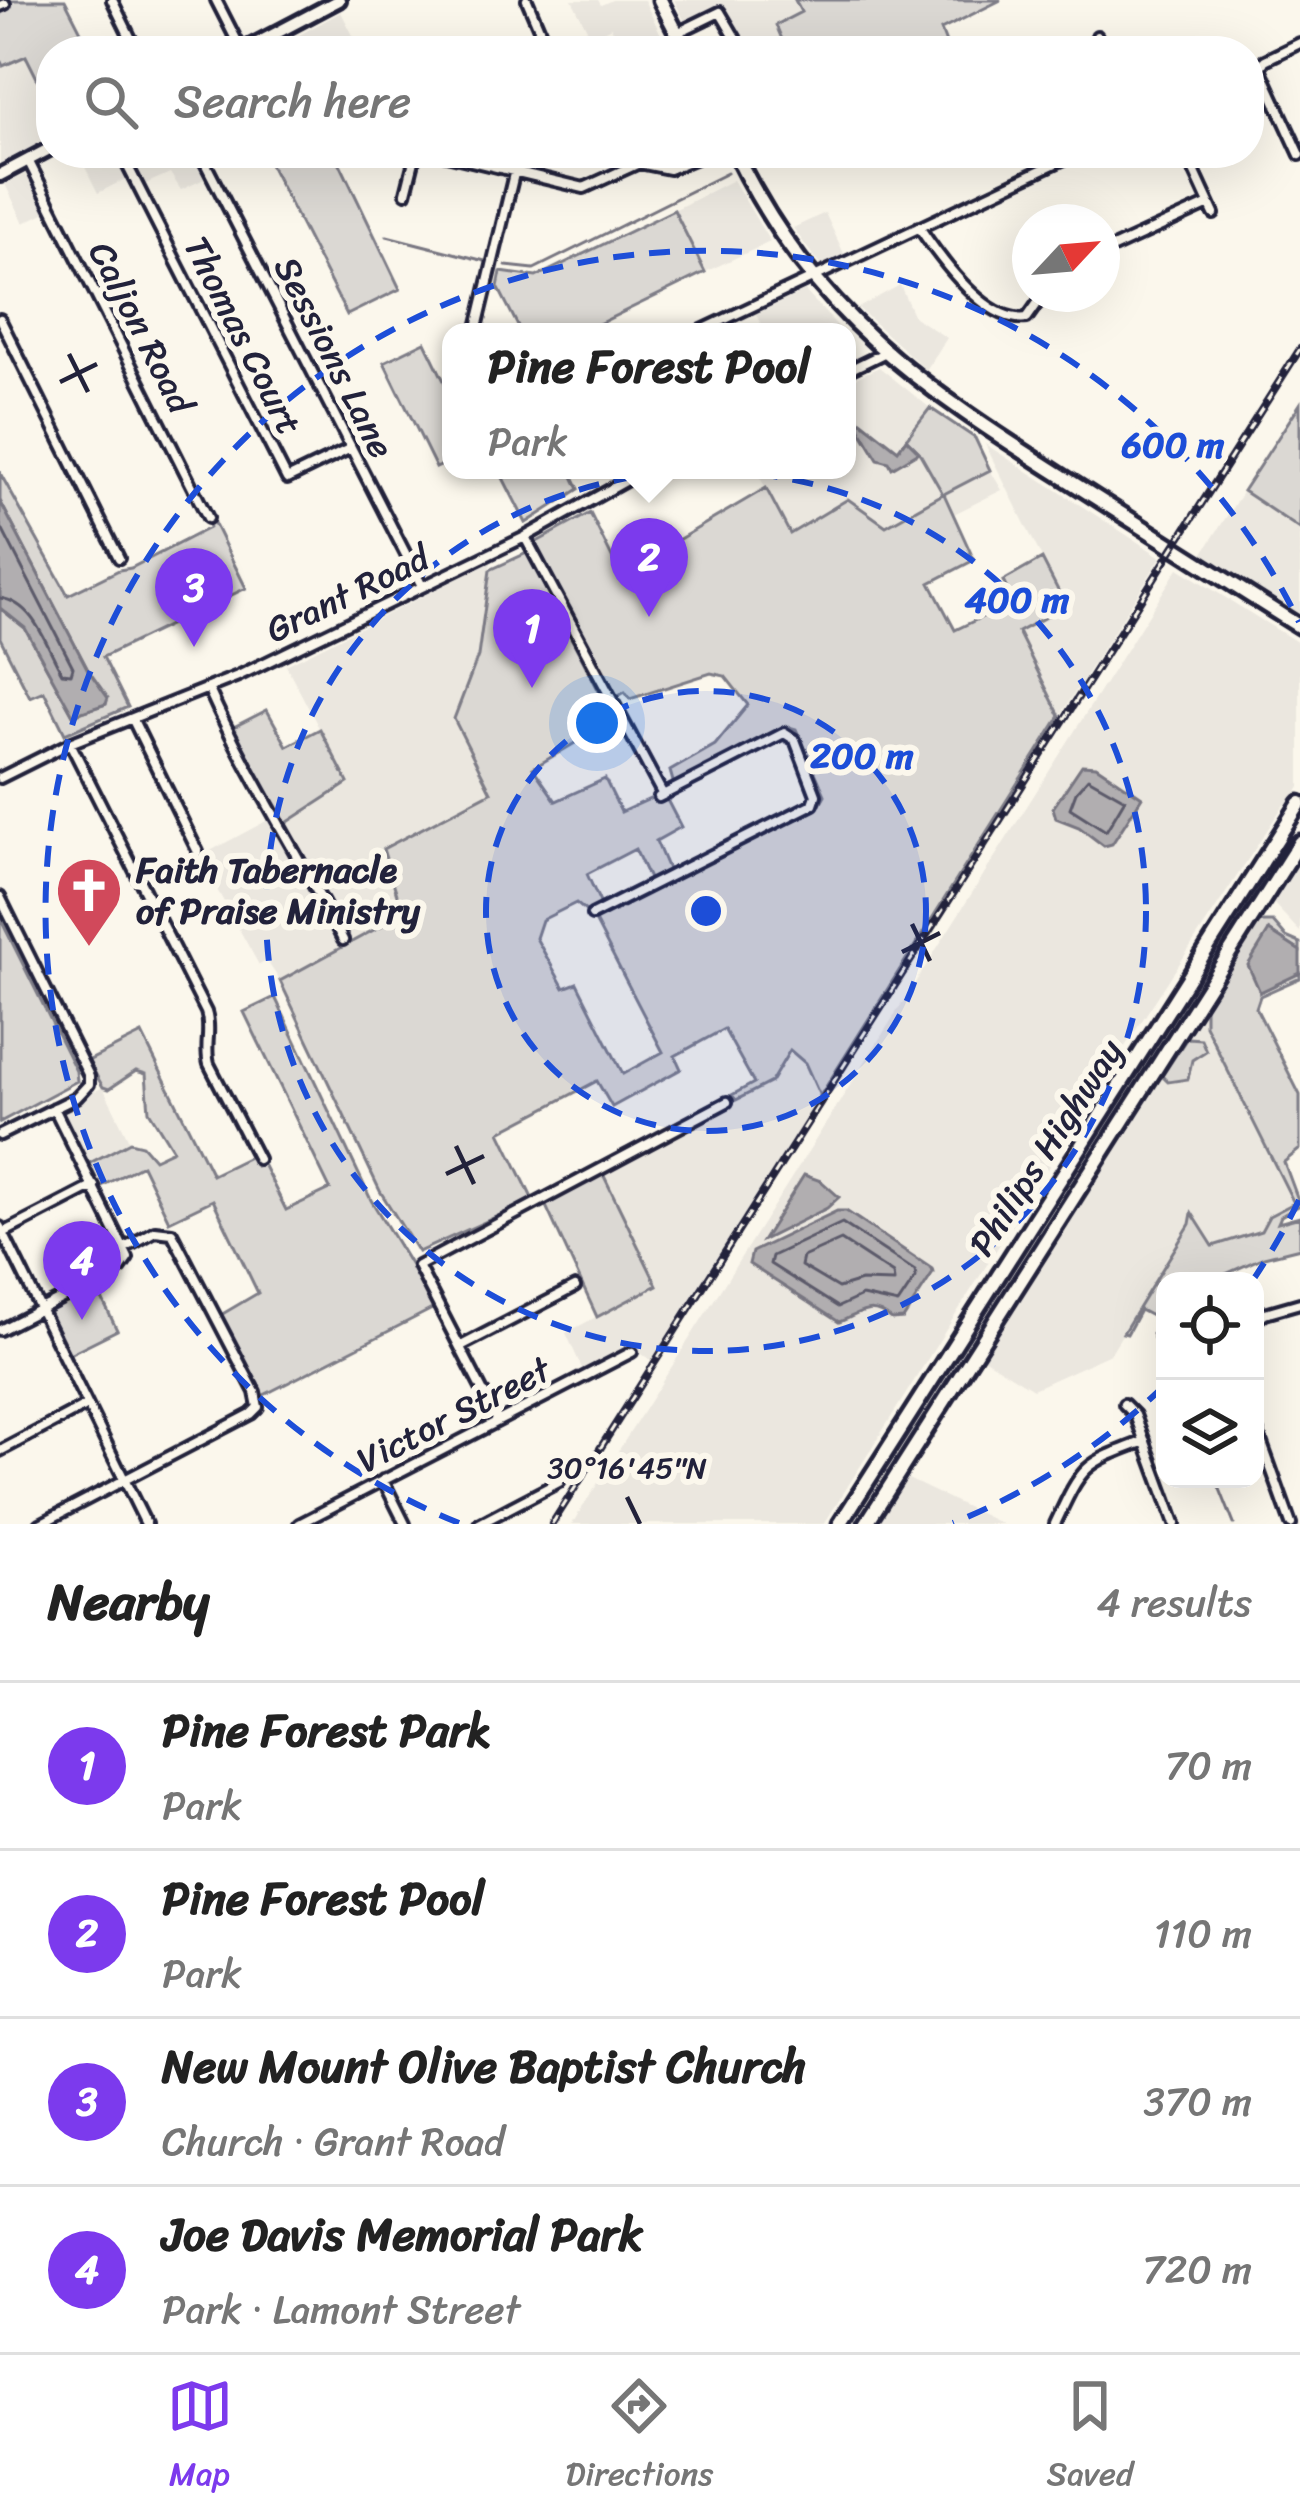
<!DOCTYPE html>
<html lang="en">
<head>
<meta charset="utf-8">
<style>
	:root { --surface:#fff; --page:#f2f2f2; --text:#222; --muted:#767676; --line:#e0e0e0; --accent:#7c3aed }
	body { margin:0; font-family:Sriracha,sans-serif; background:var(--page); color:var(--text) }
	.controls { position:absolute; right:36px; bottom:36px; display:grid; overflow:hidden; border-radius:24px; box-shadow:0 12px 48px #0002 }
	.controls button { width:108px; height:108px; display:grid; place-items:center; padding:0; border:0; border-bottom:3px solid var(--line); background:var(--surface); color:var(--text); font:60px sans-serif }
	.compass { position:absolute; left:1012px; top:204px; width:108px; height:108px; border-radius:50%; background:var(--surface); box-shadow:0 12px 48px #0002; rotate:64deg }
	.you { position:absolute; left:597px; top:723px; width:42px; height:42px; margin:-30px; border:9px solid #fff; border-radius:50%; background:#1a73e8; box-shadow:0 0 0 18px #1a73e833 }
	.badge { display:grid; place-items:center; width:78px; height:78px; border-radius:50%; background:var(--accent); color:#fff; font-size:39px; font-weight:700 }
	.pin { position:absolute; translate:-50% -99px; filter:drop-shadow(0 3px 6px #0008) }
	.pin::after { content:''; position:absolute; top:63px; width:42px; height:36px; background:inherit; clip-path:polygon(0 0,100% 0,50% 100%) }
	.popup { position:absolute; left:442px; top:323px; width:414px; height:156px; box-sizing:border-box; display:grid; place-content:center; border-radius:24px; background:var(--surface); filter:drop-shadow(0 3px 9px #0005); font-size:39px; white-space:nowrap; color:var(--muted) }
	.popup b { font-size:45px; color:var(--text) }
	.popup::after { content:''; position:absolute; left:50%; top:100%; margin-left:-24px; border:24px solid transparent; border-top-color:var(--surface) }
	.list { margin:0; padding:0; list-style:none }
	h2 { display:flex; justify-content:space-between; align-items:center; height:156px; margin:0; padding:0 48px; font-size:51px }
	h2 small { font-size:39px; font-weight:400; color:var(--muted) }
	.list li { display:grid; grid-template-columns:78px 1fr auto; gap:36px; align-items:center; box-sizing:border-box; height:168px; padding:0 48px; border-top:3px solid var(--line) }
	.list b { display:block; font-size:45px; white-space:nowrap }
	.list p { margin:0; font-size:39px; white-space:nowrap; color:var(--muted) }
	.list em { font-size:39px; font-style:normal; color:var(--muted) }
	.icon { flex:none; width:66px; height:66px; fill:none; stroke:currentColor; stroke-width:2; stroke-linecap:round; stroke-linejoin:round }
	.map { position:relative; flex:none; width:1300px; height:1524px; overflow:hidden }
	.search { position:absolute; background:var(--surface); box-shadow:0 12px 48px #0002; left:36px; right:36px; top:36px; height:132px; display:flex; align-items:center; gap:30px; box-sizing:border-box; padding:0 42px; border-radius:48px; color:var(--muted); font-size:45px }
	.sheet { height:828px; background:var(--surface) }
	nav { display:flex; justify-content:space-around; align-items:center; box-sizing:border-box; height:168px; border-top:3px solid var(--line); background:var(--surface); font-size:33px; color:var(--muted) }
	nav a { display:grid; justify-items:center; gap:6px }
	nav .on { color:var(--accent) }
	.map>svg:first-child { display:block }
</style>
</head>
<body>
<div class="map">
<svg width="1300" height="1524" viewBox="0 0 1300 1524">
	<rect width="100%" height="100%" fill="#fbf7ec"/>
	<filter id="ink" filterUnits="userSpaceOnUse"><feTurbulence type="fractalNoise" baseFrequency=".00833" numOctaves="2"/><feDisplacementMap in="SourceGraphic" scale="24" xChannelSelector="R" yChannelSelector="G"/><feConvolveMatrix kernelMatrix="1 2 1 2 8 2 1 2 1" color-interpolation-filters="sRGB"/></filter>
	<g filter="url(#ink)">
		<path fill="#ebe7df" d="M572,0H598L601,5L612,0H644L669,51H623L611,27L591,37Z
			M674,0H795L801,12L776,25L781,41L761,51H746L723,7L689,23L684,20Z
			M341,12L361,51H301L294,38Z
			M26,55L51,101V138L0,164V67Z
			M78,153H117L129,177L98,193Z
			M125,153H191L204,179L181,190L170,173L141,186Z
			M25,174L50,210L24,223L5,184Z
			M733,180L770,242L705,272L674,210Z
			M825,213L846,258L822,268L793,228Z
			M900,285L914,317L947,338L926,370L858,308Z
			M805,291L843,332H765L756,314Z
			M879,367L930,408L898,451L857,417L892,468L919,452L944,493L990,470L1002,490L954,514L943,494L886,526L848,500L790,534L756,470H847V382Z
			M985,444L1161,557L1060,716L1018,632L1066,606Z
			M1243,491L1300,529V615L1203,553Z
			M491,562L478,656L454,719L492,792L383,849L404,914L280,981L267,961L259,965L199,857L270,819L284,836L340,943L346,939L285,824L348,783L286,665Z
			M1178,568L1300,644V787L1293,799L1283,806L1105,1077L824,1524H572Z
			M1300,861V932L1273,903Z
			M1205,1004L1206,1026L1294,1203L1269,1216L1261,1231L1212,1247L1192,1215L1191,1224L1110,1354L1033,1389L983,1358Z
			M790,1049L805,1063L820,1096L651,1360L632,1348L584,1373L566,1333L656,1285L602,1172L770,1082Z
			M103,1087L130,1142L86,1165L62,1114L67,1106Z
			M906,1478L1002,1524H875Z"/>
		<path fill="#dbd8d3" stroke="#7e7d87" stroke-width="3" d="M7,0H65L91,51H51L49,102L26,56L3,66L0,59V11L9,6Z
			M795,0H1001L941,30L949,51H787L776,25L801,12Z
			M264,153H335L400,289L347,315Z
			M674,210L705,272L582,332H521L498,287L501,272L536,277Z
			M425,342L451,395V461L436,468L384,362Z
			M1300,404V529L1243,491Z
			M930,408L975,438L990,470L944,494L974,560L930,583L955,630L1013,602L1003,581L1042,559L1066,606L1018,632L1060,716L820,1096L805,1063L790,1050L771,1082L736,1100L732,1095L754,1083L724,1029L675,1056L681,1069L612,1107L597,1081L500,1132L533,1200L418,1252L380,1191L280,981L403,914L383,849L491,792L454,719L478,656L490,570L527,553L614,720L533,768L556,801L605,779L621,812L652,798L656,803L666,798L681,827L656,841L670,874L651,883L635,849L587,874L602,907L587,912L576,903L542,920L536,938L564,988L577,983L623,1074L663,1052L594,919L817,809L825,795L796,729L786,726L674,785L670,771L715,745L748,705L725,676L711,673L630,699L625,692L617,697L535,543L590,513L620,574L766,488L790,534L848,499L886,526L943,494L919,452L906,439Z
			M499,470H570L579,489L526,523Z
			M0,473L68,595L119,570L131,568L209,528L208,523L213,521L246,588L103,657L128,707L65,734L44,691L30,697L0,638V608L25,628L73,715L106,704L107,698L88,670L0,501Z
			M267,710L287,746L320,729L348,783L285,824L268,802L230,729Z
			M0,918L76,1071L77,1081L0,1122Z
			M1261,922H1273L1286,937L1300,943V951L1269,931L1260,992L1300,973V978L1260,996L1256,1008L1300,1095V1149L1284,1162L1300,1205L1281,1216L1278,1223L1300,1217V1248L1264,1257L1226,1274L1223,1281H1165V1355L1156,1335L1159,1320L1140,1310L1127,1334L1123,1333L1190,1224L1192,1213L1213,1246L1261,1231L1269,1216L1294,1203L1205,1025V1004L1246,937Z
			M275,997L371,1200L436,1307L260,1397L219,1316L258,1293L213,1200L169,1221L142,1165L98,1188L86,1165L130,1142L142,1145L154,1159L173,1150L149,1111L146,1074L136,1071L109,1089L103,1087L88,1061L142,1034L212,1175L251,1156L256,1166L263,1164L286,1210L330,1189L244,1012Z
			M1187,1038L1201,1039L1206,1051L1192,1060L1188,1079L1168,1082L1162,1076Z
			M602,1172L657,1285L597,1317L545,1204Z
			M96,1286L117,1330L67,1355L46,1311Z"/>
		<path fill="#b1aeb0" stroke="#787681" stroke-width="3" d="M856,417L898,450L906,439L919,452L892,468L889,462L878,459L854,419Z
			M0,501L88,670L108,698L106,704L73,715L25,628L0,608Z
			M1082,765L1096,766L1142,797L1112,844L1104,846L1079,827L1056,818L1053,808Z
			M1269,931L1300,951V973L1260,992L1248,965Z
			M804,1175L821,1181L839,1197L827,1208L763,1240Z
			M837,1211H846L932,1269L933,1273L903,1319L892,1320C869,1301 861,1314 839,1322L749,1264L752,1252Z"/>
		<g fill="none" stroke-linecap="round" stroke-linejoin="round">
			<path stroke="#5b5a6a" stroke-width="3" d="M0,525L73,667L71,674L62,673C46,646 35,603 0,598
				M1088,778L1125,799L1106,831L1070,808L1076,792Z
				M842,1223L915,1271L916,1277L898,1304L862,1296L838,1307L770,1264L772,1256Z
				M841,1240L893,1274L894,1282L861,1281L838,1288L801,1266L803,1257Z"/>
			<path stroke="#787681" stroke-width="3" d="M387,236L485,261
				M506,266L534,269L727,173
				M1152,1334L1165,1363
				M1216,1479L1234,1524"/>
			<defs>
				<path id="minor" d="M112,0L137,51
					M216,0L242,51
					M527,0L544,40
					M0,6L5,4
					M677,33L720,12L743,51
					M1300,43L1265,60L1260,68L1300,155
					M1093,51L1097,36
					M121,153L287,479L351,448
					M200,153L422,586
					M438,153L584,188L639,163L669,169L708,153
					M1186,153L1214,214
					M28,160L208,518
					M406,193L416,153
					M919,227C939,257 986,324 1027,318L1044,294
					M1102,253L1209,204
					M0,319L119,558
					M476,332L519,153
					M698,332L1077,153
					M847,371L884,353
					M525,537L663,795
					M209,690C248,777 299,855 343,940
					M133,720L198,852
					M70,743L206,1012C212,1030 204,1046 209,1064L258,1159
					M0,778L70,743L238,676L525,537L645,470
					M0,897L89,1076V1084L77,1097L0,1135
					M592,915L813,804L816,795L795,740L784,733L659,797
					M0,1227L146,1524
					M3,1233L94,1186
					M1255,1321L1265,1313L1300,1303
					M0,1330L121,1268L128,1258L54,1108
					M461,1346L575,1287
					M1124,1404L1135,1415L1175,1524
					M498,1421L418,1266L727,1102
					M1255,1424L1291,1524
					M0,1451L87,1405
					M383,1480L405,1524
					M40,1524L251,1414L258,1407L255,1392L172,1233L155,1231L125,1248
					M299,1524L632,1352
					M479,1524L559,1482
					M1055,1524C1083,1464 1083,1464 1145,1441"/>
				<path id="secondary" d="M242,51L339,0
					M0,175L51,148"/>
				<path id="primary" d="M660,0L686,51
					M735,153C814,315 921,387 1068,480C1145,529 1223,578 1300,627
					M840,1524L1300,803
					M866,1524L1300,842"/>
			</defs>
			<use href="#minor" stroke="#22223b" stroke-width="16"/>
			<use href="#secondary" stroke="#22223b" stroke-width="20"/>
			<use href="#primary" stroke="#22223b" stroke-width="21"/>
			<use href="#minor" stroke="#fbf7ec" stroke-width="8"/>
			<use href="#secondary" stroke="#fbf7ec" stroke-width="10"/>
			<use href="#primary" stroke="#fbf7ec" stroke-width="12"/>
			<defs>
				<path id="rail" d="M552,1524L1300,349"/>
			</defs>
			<use href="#rail" stroke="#22223b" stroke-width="8"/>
			<use href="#rail" stroke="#fbf7ec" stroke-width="3" stroke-dasharray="9" stroke-linecap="butt"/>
		</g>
	</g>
	<path fill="none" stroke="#22223b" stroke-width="4.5" d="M69,354L88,392M60,382L97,364M912,924L930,961M902,952L940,933M456,1146L474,1184M446,1174L484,1156M627,1497L640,1524"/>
	<circle cx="706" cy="911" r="220" fill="#1d4ed8" fill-opacity=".12"/>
	<g fill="none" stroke="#1d4ed8" stroke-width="6" stroke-dasharray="21 15">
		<circle cx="706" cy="911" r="220"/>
		<circle cx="706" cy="911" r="440"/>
		<path d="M1299 1200A660 660 0 0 1 1253 1280M1164 1386A660 660 0 0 1 953 1523M459 1523A660 660 0 1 1 1299 622"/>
	</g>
	<defs>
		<symbol id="church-pin" viewBox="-11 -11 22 30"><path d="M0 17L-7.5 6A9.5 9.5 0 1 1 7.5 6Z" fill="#d1495b" stroke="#fbf7ec"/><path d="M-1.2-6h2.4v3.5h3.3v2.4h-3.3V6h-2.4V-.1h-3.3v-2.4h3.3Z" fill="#fff"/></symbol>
	</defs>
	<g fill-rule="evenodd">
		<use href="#church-pin" x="51" y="852" width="76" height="104"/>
	</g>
	<g text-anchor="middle" stroke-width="12" stroke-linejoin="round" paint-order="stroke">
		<g font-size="36" fill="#22223b" stroke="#fbf7ec">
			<text transform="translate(142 327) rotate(63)" y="13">Caljon Road</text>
			<text transform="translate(244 335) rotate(63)" y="13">Thomas Court</text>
			<text transform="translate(335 357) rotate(63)" y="13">Sessions Lane</text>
			<text transform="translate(347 593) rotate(-26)" y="13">Grant Road</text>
			<text transform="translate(1045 1147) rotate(-57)" y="13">Philips Highway</text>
			<text transform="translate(453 1414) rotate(-27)" y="13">Victor Street</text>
		</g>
		<g font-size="36" font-weight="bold" fill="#22223b" stroke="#fbf7ec" text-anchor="start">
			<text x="136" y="882">Faith Tabernacle<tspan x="136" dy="41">of Praise Ministry</tspan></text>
		</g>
	</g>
	<g font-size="30" text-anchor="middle" fill="#22223b" stroke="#fbf7ec" stroke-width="12" stroke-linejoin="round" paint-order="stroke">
		<text x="627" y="1478">30°16'45"N</text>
	</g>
	<circle cx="706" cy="911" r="18" fill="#1d4ed8" stroke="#fbf7ec" stroke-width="6"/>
	<g font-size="36" text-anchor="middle" font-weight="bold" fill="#1d4ed8" stroke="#fbf7ec" stroke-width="12" stroke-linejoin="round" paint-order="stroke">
		<text x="1173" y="457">600 m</text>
		<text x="1017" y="612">400 m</text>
		<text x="862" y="768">200 m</text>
	</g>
</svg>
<div class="controls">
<button><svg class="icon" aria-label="locate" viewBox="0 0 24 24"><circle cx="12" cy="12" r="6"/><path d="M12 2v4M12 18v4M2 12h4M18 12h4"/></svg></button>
<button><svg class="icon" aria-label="layers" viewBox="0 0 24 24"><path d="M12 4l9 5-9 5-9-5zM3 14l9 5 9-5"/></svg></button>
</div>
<svg class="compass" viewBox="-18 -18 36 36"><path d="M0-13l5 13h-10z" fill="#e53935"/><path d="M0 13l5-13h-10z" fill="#767676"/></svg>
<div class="you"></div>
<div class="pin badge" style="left:532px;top:688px">1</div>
<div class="pin badge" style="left:649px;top:617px">2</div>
<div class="popup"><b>Pine Forest Pool</b>Park</div>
<div class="pin badge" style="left:194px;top:647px">3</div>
<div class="pin badge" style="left:82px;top:1320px">4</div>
<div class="search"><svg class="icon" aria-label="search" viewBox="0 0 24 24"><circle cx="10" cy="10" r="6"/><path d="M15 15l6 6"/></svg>Search here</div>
</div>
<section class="sheet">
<h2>Nearby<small>4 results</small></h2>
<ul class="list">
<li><span class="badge">1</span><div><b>Pine Forest Park</b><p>Park</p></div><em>70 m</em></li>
<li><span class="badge">2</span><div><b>Pine Forest Pool</b><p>Park</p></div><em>110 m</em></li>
<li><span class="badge">3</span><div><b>New Mount Olive Baptist Church</b><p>Church · Grant Road</p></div><em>370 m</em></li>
<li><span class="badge">4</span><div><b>Joe Davis Memorial Park</b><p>Park · Lamont Street</p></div><em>720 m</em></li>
</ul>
</section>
<nav>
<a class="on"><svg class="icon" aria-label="map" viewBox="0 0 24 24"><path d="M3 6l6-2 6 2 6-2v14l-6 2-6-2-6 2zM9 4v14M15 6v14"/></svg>Map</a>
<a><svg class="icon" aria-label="directions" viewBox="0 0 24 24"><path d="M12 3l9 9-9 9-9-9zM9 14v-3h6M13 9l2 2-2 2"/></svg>Directions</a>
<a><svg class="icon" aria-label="saved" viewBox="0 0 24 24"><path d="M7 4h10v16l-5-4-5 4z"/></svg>Saved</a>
</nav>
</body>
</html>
